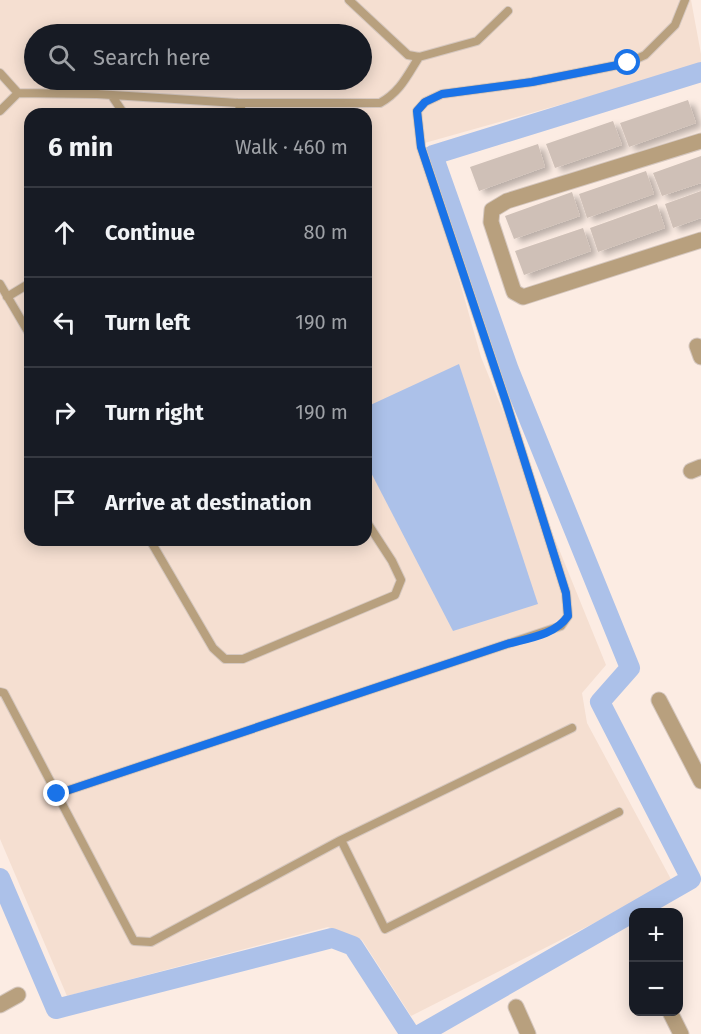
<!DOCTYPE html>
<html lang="en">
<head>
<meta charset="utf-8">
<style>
	:root { --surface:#171b24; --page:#20242c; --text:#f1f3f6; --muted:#9ea1a6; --line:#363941 }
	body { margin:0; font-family:"Fira Sans",sans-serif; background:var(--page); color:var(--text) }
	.controls { position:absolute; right:18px; bottom:18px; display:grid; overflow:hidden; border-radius:12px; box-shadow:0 3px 15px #0003 }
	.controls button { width:54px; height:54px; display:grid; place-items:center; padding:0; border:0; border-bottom:2px solid var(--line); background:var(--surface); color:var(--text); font:30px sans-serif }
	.stop { position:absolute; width:18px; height:18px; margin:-14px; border:4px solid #1a73e8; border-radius:50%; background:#fff }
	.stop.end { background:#1a73e8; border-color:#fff; box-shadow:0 2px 6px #0008 }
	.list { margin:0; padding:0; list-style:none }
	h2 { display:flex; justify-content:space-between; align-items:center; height:78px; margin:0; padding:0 24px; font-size:26px }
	h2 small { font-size:20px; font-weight:400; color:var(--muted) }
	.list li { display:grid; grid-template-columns:39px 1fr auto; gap:18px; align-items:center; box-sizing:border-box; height:90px; padding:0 24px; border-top:2px solid var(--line) }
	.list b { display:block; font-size:22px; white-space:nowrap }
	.list em { font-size:20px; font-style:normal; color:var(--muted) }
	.icon { flex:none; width:33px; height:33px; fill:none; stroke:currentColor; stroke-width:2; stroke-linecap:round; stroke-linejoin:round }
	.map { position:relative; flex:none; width:701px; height:1034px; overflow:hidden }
	.search { position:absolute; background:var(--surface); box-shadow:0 3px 15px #0003; left:24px; top:24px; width:348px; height:66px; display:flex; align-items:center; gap:15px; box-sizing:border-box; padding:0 21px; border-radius:33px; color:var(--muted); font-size:22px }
	.panel { position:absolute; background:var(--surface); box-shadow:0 3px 15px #0003; left:24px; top:108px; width:348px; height:438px; border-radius:18px }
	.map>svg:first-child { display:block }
</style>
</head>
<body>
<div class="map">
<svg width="701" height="1034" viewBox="0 0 701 1034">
	<defs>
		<filter id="shadow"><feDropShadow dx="6" dy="4" stdDeviation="3" flood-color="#0004"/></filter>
	</defs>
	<rect width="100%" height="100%" fill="#fcece3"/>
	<path fill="#f5dfd1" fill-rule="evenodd" d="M0,0H691L701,54V65L421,144L481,357L606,665L582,693L587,723L673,883L411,1016L362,940L328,927L67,996L0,839ZM34,34H362V80H34ZM30,114H366V540H30Z"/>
	<path fill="#acc1e9" d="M459,364L538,604L453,631L366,463V407Z"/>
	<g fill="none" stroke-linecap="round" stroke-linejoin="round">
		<path stroke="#acc1e9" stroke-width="20" d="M0,878L56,1009L332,938L353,946L410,1034
			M421,1034L691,879L600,702L630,668L509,370L433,155L701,72"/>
	</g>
	<path fill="#cfc0b7" filter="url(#shadow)" d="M688,100L696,123L629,147L620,123Z
		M613,121L622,145L555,168L546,144Z
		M538,144L545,167L479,191L470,167Z
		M701,156V183L662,196L653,173Z
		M646,171L654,194L587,218L579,194Z
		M701,191V218L673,228L665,204Z
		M572,192L580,216L514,239L505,216Z
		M657,204L665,228L598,252L590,228Z
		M583,228L591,251L524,275L515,251Z"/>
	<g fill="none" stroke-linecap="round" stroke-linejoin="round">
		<defs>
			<path id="lane" d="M349,0L408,55L419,57L477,41L508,11
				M0,73L18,93L97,94L237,103H380C400,92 407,76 419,57
				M112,96L124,114
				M237,103L245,114
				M0,111L18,93
				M0,284L30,335
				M7,297L30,283
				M150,540L213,648L225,659H243L395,595L401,580L392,561L366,521
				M0,692L4,693L134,941L151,942L341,840L572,728
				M57,794L561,626L568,616L566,593L506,402L421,147L417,111L425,102L442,94L532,82L628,63L645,55L675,25L685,0
				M341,840L385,929L619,812"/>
			<path id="street" d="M701,141L507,201L492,210L491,222L514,292L523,297L701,240
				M697,346L701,357
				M691,471L701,467
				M659,700L701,781
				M0,1005L18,995
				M516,1007L528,1034
				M670,1012L681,1034"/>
		</defs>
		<use href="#lane" stroke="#d5c7bf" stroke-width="10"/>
		<use href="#street" stroke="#d5c7bf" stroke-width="17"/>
		<use href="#lane" stroke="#b8a07e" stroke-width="8"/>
		<use href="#street" stroke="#b8a07e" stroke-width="15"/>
	</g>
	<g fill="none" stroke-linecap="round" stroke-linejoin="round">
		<path stroke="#1a73e8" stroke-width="8" d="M57,794L507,644C529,638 555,635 568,616L566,593L506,402L421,147L417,111L425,102L442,94L532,82L628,63"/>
	</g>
</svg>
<div class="controls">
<button>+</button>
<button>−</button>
</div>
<div class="stop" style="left:628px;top:63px"></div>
<div class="stop end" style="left:57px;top:794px"></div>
<div class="search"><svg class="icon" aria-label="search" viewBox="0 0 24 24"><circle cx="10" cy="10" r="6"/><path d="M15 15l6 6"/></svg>Search here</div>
<section class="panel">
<h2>6 min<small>Walk · 460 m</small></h2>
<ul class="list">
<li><svg class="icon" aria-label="ahead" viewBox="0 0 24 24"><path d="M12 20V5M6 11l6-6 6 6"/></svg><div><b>Continue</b></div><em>80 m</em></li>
<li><svg class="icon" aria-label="left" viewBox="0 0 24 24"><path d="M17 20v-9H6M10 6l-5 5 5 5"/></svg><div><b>Turn left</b></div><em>190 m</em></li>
<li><svg class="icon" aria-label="right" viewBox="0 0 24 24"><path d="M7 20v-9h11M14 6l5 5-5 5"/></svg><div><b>Turn right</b></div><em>190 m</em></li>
<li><svg class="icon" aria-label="arrive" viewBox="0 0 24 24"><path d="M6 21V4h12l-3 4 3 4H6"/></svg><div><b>Arrive at destination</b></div></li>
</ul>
</section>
</div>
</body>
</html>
